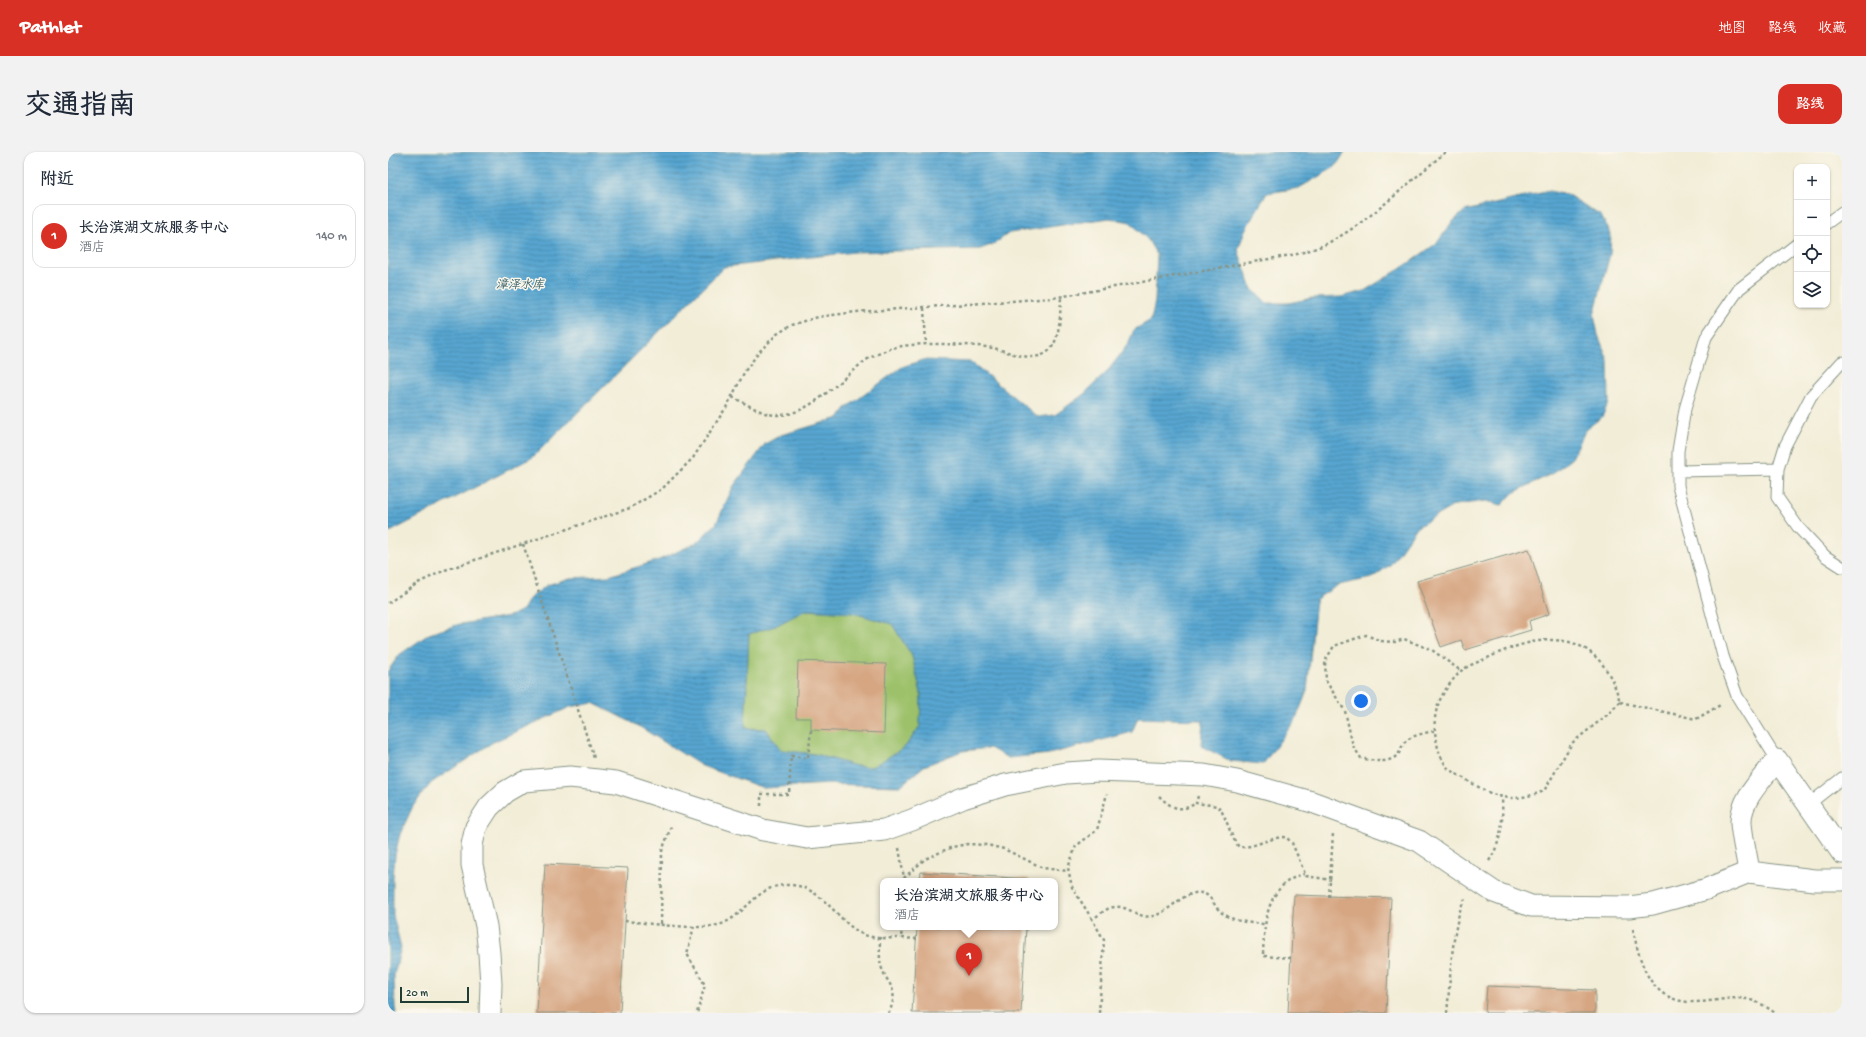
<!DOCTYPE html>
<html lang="zh">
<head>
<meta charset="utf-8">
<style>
	:root { --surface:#fff; --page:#f2f2f3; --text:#1f2937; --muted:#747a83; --line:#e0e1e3; --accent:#d93025 }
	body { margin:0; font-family:"Gochi Hand","LXGW WenKai TC",sans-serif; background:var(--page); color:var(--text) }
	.controls { position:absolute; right:12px; top:12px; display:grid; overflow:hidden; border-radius:8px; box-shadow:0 1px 3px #0004 }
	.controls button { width:36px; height:36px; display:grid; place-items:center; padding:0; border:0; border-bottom:1px solid var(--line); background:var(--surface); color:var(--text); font:20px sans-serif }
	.scale { position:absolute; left:12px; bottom:10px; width:69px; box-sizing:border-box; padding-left:4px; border:2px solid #1f3d34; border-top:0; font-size:11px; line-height:14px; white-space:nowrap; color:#1f3d34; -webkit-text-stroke:3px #fbf7ec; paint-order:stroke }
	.you { position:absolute; left:973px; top:549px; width:14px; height:14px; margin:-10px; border:3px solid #fff; border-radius:50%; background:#1a73e8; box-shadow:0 0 0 6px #1a73e833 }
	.badge { display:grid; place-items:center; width:26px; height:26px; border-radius:50%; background:var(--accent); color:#fff; font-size:13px; font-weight:700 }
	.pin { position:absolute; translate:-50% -33px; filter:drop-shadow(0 1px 2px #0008) }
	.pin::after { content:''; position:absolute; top:21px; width:14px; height:12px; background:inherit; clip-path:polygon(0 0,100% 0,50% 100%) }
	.popup { position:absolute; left:492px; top:726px; width:178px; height:52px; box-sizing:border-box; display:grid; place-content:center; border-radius:8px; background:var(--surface); filter:drop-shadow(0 1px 3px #0005); font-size:13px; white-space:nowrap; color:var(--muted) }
	.popup b { font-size:15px; color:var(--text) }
	.popup::after { content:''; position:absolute; left:50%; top:100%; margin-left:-8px; border:8px solid transparent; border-top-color:var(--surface) }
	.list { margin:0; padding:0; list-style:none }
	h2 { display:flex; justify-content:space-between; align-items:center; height:52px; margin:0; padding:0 16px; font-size:17px }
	h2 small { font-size:13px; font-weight:400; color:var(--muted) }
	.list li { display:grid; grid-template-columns:26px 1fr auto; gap:12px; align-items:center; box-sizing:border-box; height:64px; margin:0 8px 8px; padding:0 8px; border:1px solid var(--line); border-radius:12px }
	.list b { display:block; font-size:15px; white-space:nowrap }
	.list p { margin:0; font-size:13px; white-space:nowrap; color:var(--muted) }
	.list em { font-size:13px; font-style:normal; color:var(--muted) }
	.icon { flex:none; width:22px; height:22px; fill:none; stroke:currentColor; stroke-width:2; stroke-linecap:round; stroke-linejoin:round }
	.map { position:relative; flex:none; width:1454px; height:861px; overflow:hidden; border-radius:12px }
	header { display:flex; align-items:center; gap:24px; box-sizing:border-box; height:56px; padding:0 20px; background:var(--accent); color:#fff }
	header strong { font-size:19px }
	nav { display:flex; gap:22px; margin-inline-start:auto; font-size:14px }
	.intro { display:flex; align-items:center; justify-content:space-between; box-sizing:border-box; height:96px; padding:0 24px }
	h1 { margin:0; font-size:28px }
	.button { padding:10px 18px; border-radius:12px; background:var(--accent); color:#fff; font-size:14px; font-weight:700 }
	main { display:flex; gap:24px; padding:0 24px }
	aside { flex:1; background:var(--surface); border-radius:12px; box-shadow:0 1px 3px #0004 }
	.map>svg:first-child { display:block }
</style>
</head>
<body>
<header>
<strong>Pathlet</strong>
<nav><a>地图</a><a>路线</a><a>收藏</a></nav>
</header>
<div class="intro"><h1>交通指南</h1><a class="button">路线</a></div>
<main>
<aside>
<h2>附近<small></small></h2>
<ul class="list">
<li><span class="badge">1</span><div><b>长治滨湖文旅服务中心</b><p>酒店</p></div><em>140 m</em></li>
</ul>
</aside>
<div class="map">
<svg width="1454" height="861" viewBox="0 0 1454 861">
	<defs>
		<pattern id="water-rules" width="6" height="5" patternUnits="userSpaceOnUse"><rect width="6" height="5" fill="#57a6d1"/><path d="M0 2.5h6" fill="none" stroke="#4788aa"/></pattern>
	</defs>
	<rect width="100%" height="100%" fill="#fbf7ec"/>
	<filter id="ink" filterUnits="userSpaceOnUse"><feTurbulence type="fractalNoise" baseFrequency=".025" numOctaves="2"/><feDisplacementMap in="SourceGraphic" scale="8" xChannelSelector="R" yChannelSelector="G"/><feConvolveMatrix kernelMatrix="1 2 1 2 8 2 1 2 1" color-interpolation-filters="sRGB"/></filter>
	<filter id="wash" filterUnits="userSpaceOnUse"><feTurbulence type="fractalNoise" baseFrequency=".012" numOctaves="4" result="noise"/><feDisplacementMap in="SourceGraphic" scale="16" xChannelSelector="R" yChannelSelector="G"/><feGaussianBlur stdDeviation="0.9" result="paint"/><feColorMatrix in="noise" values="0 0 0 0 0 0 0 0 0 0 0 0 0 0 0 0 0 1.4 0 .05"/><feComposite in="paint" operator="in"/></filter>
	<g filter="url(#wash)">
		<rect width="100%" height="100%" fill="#f2edd7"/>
		<path fill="#9dc16a" stroke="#5e7f4f" d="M418,458L465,461L504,472L524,504L533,541L532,574L517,595L484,615L468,614L426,602L393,598L378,577L357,576L361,482L387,474Z"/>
		<path fill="url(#water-rules)" stroke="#3b7282" fill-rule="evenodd" d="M0,0H957L947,15L911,36L879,41L857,78L850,98L864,137L879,151H901L924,146L953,145L976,139L1018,113L1049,91L1064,70L1077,59L1161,39L1180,43L1213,64L1223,82L1222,102L1206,163L1210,183L1220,208L1221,249L1214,265L1198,277L1184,306L1165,321L1125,341L1114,353L1098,349L1067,353L1029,375L1003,412L984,426L950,433L928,447L919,539L908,567L875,612L843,609L813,594L815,568L750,566L744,580L661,602L620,606L602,596L574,599L536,614L512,634L440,632L376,636L314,614L249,573L205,551L182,555L105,590L43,631L25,654L12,682L7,703L5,726V764L13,795L6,823L7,855L8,861H0V519L11,503L41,482L72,472L122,464L135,458L142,446L159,433L182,426L221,424L271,408L308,391L328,372L345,335L377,292L393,283L451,266L458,256L514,215L535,208L583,210L650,265L667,263L696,242L719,220L740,192L746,178L763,168L767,149L769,103L760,88L742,70L721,66L621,81L606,92L592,97L466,100L336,115L145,305L0,381ZM418,458L465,461L504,472L524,504L533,541L532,574L517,595L484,615L468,614L426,602L393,598L378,577L357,576L361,482L387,474Z"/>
		<g id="blocks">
			<path fill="#d6a581" d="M1141,397L1161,462L1141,469L1143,478L1077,498L1073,488L1053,495L1029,429Z
				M410,509L498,512L496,581L423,578V566H408Z
				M157,712L240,716L232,861H149Z
				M533,720L641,727L640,729H532Z
				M906,743L1003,746L998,861H900Z
				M529,775H638L633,861H524Z
				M1099,834L1207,838V861H1097Z"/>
		</g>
	</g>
	<g filter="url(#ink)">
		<use href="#blocks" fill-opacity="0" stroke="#889586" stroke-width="1"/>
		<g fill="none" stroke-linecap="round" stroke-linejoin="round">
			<defs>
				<path id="service" d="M1439,71L1454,60
					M1454,210L1423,244L1397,294L1390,317L1389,345L1410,375L1437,404L1454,415
					M1290,319L1390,317
					M1389,608L1349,544L1335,504L1290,334V299L1297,257L1318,185L1351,137L1409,92
					M1421,652L1454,626"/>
				<path id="minor" d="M1361,720L1426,728H1454
					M102,861L103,832L101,801L98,774L84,713V693L88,675L101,655L117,640L136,629L182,625L228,630L375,678L419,686L496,678L524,668L575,646L617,633L678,621L710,619L816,623L849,629L924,650L1031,689L1106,740L1143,754L1241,755L1265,752L1319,737L1361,720C1359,704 1354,687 1353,671C1352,647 1376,625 1389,608L1454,701"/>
			</defs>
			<use href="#service" stroke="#889586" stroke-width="13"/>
			<use href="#minor" stroke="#889586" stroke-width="23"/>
			<path stroke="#889586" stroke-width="2.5" stroke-dasharray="3 3" stroke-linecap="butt" d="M536,156L538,192
				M344,245C355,250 366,257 377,261C415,273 450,228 477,209C484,204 494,200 502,197C523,189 582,192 605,196C620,199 642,211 658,201C673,192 672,160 673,145
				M135,392L206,606
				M0,451L30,431L57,418L242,356L274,337L305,306L339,254L357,219L371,200L389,182L404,173L430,165L468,160L665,146L909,102C919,99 930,96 938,92C982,70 1020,30 1058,0
				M1232,550L1219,563L1184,591L1156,639C1121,652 1108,646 1077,627C1072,624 1064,620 1060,616C1054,609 1050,599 1049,591C1042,562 1051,542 1072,520C1079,513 1094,509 1104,504C1163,476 1213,481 1232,550L1308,567L1334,552
				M1046,579C1037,581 1024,583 1017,590C1014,593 1013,598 1011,601C1002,613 986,609 973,606L965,594L957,559L938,529L937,509L946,494L978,483L993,489L1007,490L1016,487L1044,498L1073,519
				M771,644C783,656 793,661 808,651
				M810,644L808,651L830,654C840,667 841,683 851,695C867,696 881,685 898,685L904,691L918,724L943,728
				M373,654V642H401L403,604L420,606L423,578
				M511,696L516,726L537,707L564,695L580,692L599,693L616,697L655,716L680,719
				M1101,709C1114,689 1115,669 1114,646
				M941,745L945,681
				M704,767L684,735L680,716L688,694L709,678L719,642
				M237,769C260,771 317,780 336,771C361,759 370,731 403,733C433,735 447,765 469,779C482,788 499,786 513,786
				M273,772L274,699L284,672
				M306,774L299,802L317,833L309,861
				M514,775L513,786L529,787
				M1245,777C1252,813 1263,852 1308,850C1342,849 1355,837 1387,861
				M492,785C492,795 491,805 493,814C500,835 512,835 501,861
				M903,806L875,804C876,771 878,732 916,722
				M711,861L716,788L704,767C710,764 716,758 722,756C739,750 749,768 765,764C782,760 796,738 814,741C824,743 826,755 833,760C845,770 862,771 877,772
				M1059,861C1062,834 1064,768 1077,747"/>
			<use href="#service" stroke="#fff" stroke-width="11"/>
			<use href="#minor" stroke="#fff" stroke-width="21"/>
		</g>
	</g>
	<g text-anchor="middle" stroke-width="3" stroke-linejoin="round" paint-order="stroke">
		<g font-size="12" font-style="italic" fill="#305c63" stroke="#fbf7ec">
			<text x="132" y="136">漳泽水库</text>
		</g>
	</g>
</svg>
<div class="controls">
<button>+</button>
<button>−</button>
<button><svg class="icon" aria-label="locate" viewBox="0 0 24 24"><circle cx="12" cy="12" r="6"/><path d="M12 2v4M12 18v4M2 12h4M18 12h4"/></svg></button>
<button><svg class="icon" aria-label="layers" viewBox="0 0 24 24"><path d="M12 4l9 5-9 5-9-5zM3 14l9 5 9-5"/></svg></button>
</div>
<div class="scale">20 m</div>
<div class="you"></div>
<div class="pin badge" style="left:581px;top:824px">1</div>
<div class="popup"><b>长治滨湖文旅服务中心</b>酒店</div>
</div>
</main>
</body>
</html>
